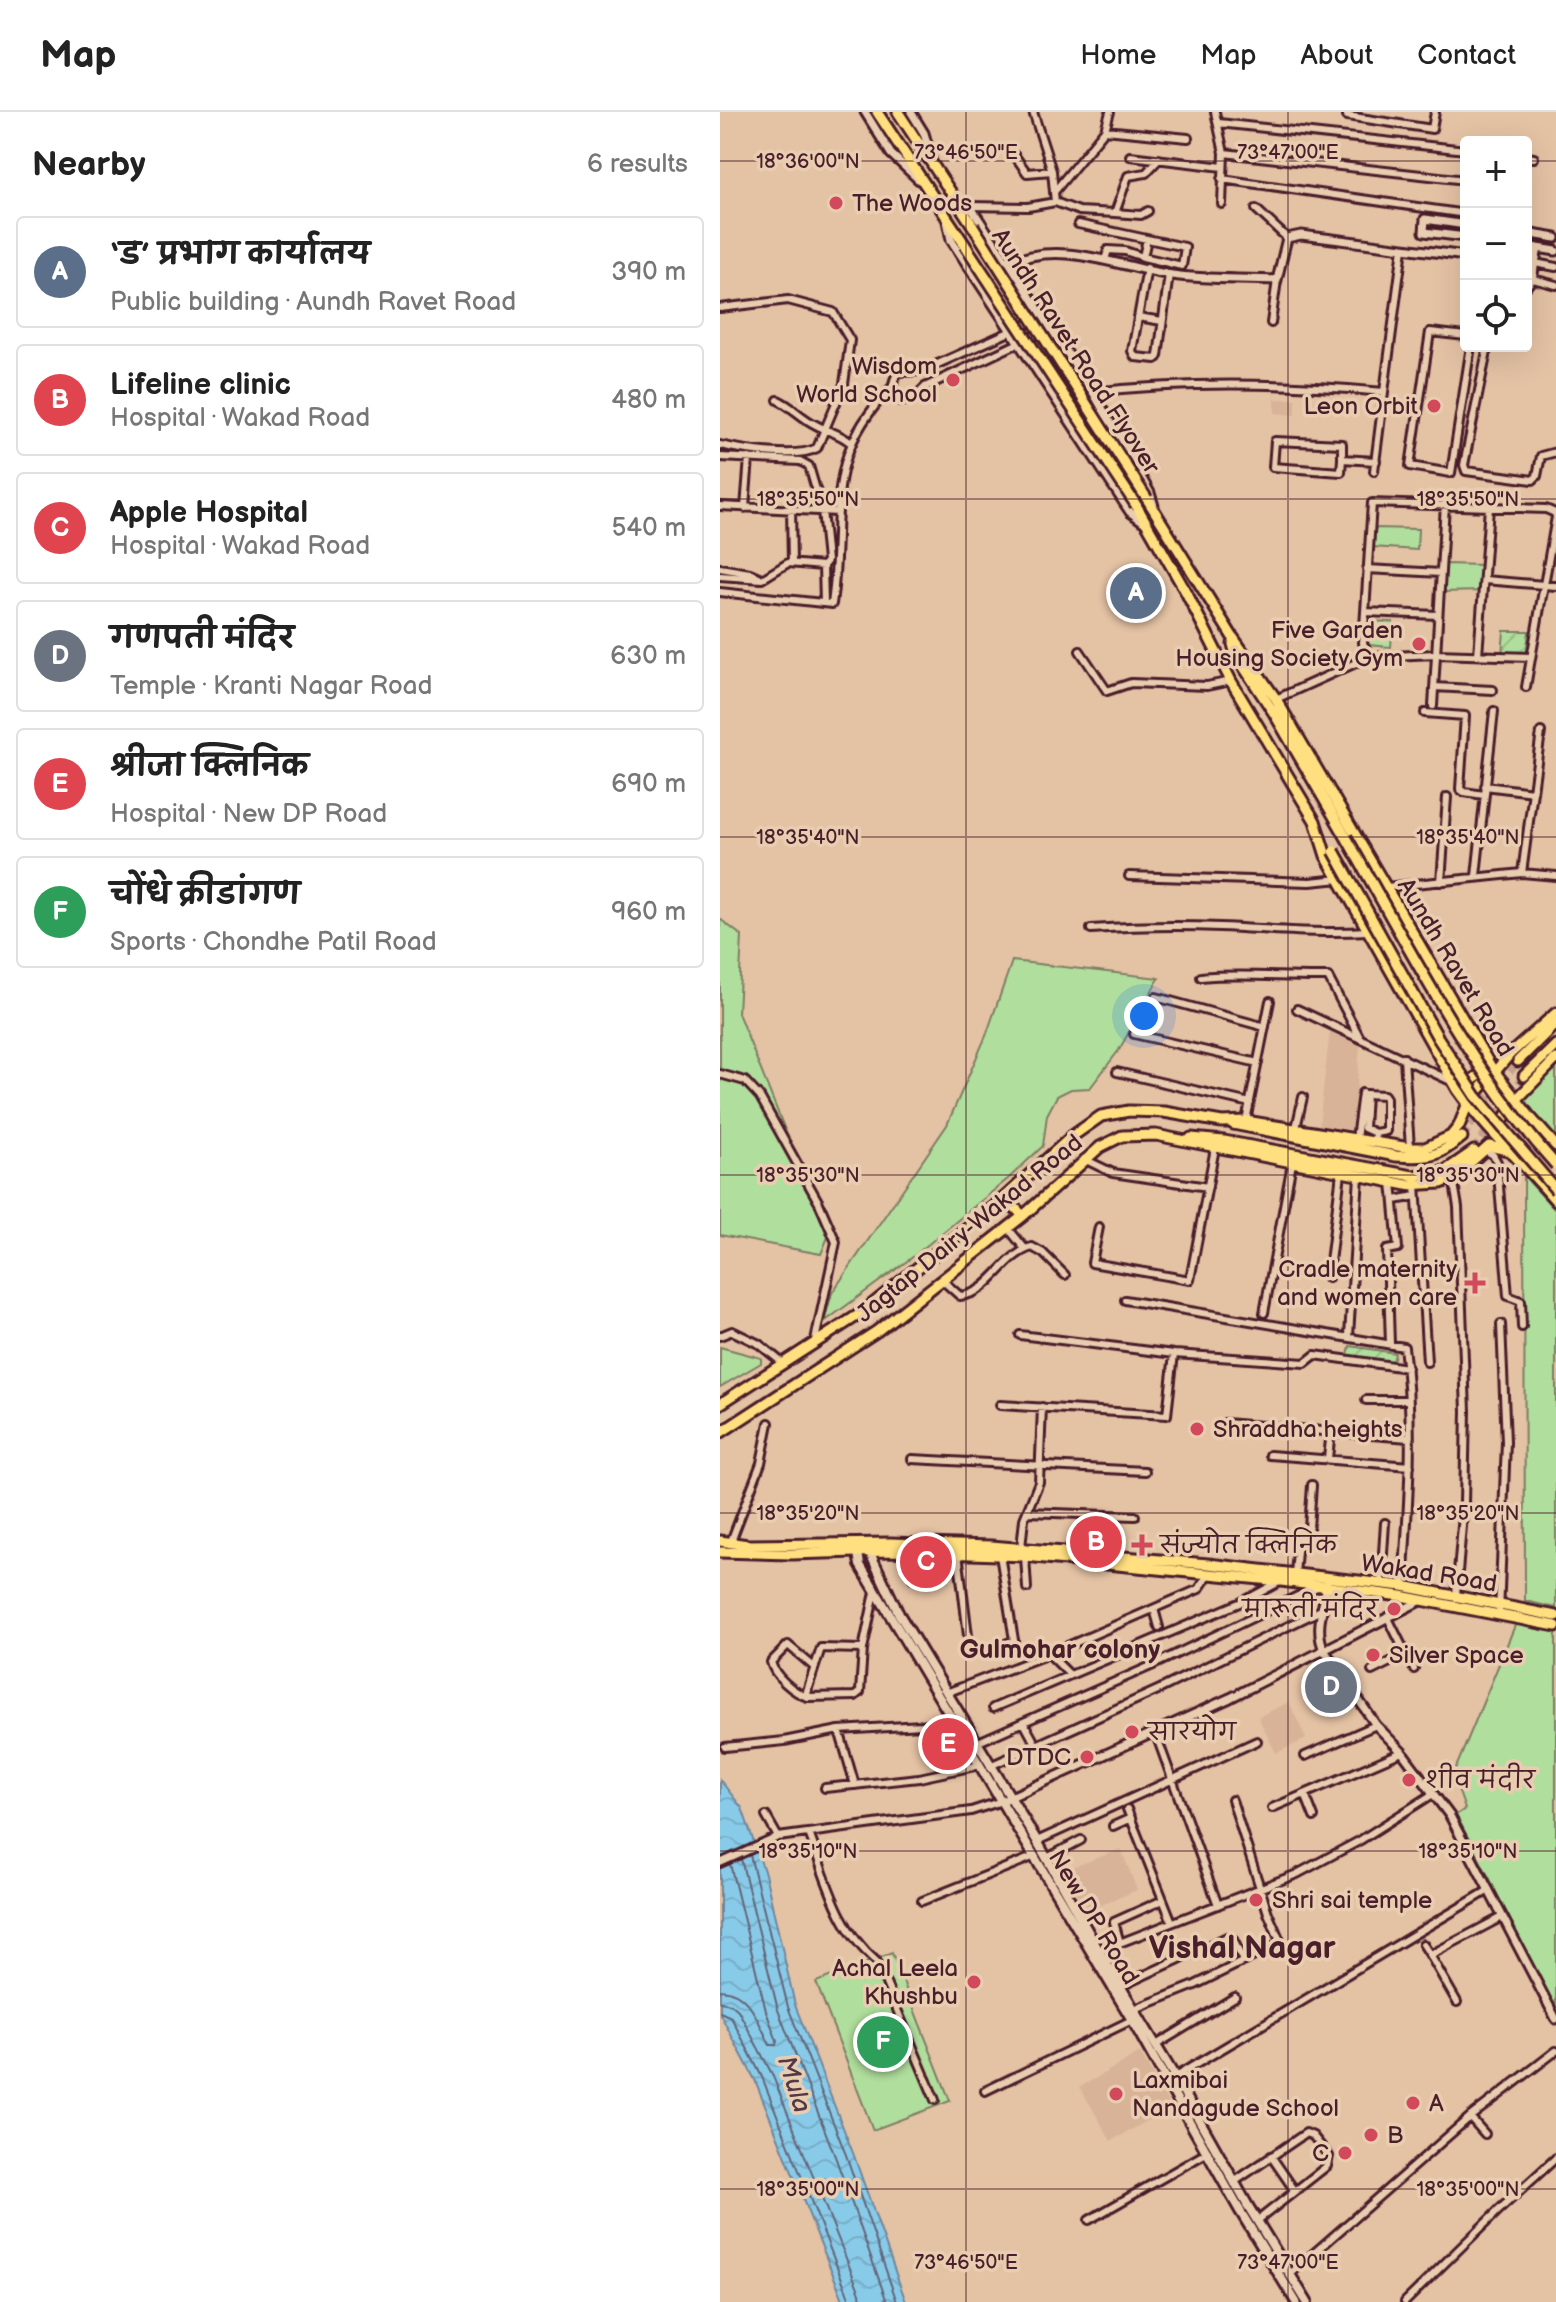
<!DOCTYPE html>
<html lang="en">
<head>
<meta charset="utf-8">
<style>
	:root { --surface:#fff; --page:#f6f6f6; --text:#222; --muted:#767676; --line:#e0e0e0; --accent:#d1495b }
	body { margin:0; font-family:"Balsamiq Sans","Playpen Sans Deva",sans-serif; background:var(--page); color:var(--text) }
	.controls { position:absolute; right:24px; top:24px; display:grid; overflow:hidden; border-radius:8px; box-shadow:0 8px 32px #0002 }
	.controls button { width:72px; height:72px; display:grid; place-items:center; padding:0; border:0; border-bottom:2px solid var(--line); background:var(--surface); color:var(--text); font:40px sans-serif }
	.you { position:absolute; left:424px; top:904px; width:28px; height:28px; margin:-20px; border:6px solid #fff; border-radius:50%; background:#1a73e8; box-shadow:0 0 0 12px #1a73e833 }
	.badge { display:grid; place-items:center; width:52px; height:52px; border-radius:50%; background:var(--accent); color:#fff; font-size:26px; font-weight:700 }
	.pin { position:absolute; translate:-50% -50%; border:4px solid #fff; box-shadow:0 2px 8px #0006 }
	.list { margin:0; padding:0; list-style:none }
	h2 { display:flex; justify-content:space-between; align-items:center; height:104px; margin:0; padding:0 32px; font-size:34px }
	h2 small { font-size:26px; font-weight:400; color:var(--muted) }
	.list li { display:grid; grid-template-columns:52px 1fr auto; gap:24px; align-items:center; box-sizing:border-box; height:112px; margin:0 16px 16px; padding:0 16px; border:2px solid var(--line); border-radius:8px }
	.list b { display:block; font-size:30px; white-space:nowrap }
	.list p { margin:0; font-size:26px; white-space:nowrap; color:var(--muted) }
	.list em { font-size:26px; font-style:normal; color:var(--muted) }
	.icon { flex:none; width:44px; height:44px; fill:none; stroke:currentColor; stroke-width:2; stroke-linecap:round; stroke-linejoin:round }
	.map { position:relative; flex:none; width:836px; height:2190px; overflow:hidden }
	header { display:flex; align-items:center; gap:48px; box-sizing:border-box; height:112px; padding:0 40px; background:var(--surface); border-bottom:2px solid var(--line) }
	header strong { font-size:38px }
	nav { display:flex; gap:44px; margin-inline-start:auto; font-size:28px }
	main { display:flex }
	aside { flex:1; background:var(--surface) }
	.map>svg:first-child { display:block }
</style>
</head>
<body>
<header>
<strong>Map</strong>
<nav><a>Home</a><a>Map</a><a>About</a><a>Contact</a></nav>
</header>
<main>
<aside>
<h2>Nearby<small>6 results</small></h2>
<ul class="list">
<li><span class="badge" style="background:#5c6f8a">A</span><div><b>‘ड’ प्रभाग कार्यालय</b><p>Public building · Aundh Ravet Road</p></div><em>390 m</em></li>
<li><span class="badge" style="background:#e0444e">B</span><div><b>Lifeline clinic</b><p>Hospital · Wakad Road</p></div><em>480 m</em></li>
<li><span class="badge" style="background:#e0444e">C</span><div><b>Apple Hospital</b><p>Hospital · Wakad Road</p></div><em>540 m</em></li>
<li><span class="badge" style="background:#6b7280">D</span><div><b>गणपती मंदिर</b><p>Temple · Kranti Nagar Road</p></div><em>630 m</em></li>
<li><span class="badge" style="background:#e0444e">E</span><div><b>श्रीजा क्लिनिक</b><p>Hospital · New DP Road</p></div><em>690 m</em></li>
<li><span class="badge" style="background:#2e9e5b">F</span><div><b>चोंधे क्रीडांगण</b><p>Sports · Chondhe Patil Road</p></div><em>960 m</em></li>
</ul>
</aside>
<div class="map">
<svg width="836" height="2190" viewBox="0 0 836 2190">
	<defs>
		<pattern id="garden-furrows" width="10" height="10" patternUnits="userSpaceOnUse" patternTransform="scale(2)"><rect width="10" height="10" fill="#b0de9d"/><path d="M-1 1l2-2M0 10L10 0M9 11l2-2" fill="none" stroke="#99be87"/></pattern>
		<pattern id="water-waves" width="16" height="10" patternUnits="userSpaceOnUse" patternTransform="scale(2)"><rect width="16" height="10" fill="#88cbe9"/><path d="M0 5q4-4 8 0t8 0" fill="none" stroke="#77aec8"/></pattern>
	</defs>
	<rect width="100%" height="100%" fill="#e4c2a4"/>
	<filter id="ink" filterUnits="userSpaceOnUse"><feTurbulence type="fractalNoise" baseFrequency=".0125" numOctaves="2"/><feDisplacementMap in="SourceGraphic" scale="16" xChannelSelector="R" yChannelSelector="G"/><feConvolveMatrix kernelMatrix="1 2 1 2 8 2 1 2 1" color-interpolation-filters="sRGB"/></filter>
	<g filter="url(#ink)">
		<path fill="#d9b397" d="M555,287H576V303L555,301Z
			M610,919L640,932L634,1018L599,1013Z
			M569,1590L586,1627L556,1641L538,1605Z
			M401,1737L417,1778L367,1799L343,1759Z
			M420,1941L451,1996L391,2029L360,1975Z"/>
		<path fill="#b0de9d" stroke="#7d7e64" stroke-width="2" d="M654,416L698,417L697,438L652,435Z
			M724,452L763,453L762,479L722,480Z
			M648,509L673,510L671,535L648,533Z
			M0,807L22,824L18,901L108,1125L101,1142L0,1123Z
			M292,849L439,866L399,938L370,976L351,977L337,984L327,1003L323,1034L289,1066L194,1144L104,1210L112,1181L227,1013L266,924Z
			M836,954V1026L803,988Z
			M804,1064L836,1099V1496L805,1489Z
			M0,1235L41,1246V1251L0,1275Z
			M796,1511L836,1520V1896L783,1799L771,1769L736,1703L745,1697L733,1663Z
			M172,1841L230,1989L153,2018L96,1870Z"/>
		<path fill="url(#garden-furrows)" stroke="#7d7e64" stroke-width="2" d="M784,519H809L806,543H782Z
			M630,1234L675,1241L673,1250L628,1243Z"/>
		<path fill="url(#water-waves)" stroke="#6f869d" stroke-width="2" d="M0,1668L22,1696L45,1762L75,1893L133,2041L186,2190H124L35,1968L0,1902Z"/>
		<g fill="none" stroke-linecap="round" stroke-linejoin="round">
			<path stroke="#636477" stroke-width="2" d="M30,1743L68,1895L126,2043L177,2190
				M21,1747L58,1898L116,2047L167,2190
				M0,1878C30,1879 38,1910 50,1933H56L57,1929L46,1899L10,1752
				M0,1890L11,1892L18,1898L52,1962L140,2181L141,2190
				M0,1900L11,1905L42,1965L131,2190"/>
			<path stroke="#c5a18c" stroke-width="9" stroke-dasharray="9 4.5" stroke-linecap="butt" d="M742,1025L773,979L798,949
				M754,1039L804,964"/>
			<defs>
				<path id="minor" d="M313,0L332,59L334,80
					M495,0L504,41L502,92
					M627,0V4L712,17L715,0
					M499,11L746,38
					M385,18L468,26
					M504,41L746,68
					M295,44L307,61L332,59
					M410,44L503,55
					M806,45L814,46
					M502,67L746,102
					M335,90L359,99L395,101L408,64L426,61L439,47
					M250,94L308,95L335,90L334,80L385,18L390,0
					M536,97L567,126
					M395,101L421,103L428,99
					M358,112L427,127L423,145L405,139L388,138L385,148
					M423,145L462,154L465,135L427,127
					M427,156L412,239L415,245L436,247L438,244L449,162
					M813,167L815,151L836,155
					M806,175L813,167L836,173
					M0,196L68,188L113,200L130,228L124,272L97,336C77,347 23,338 0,333
					M418,205L442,209
					M314,209L202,259L179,260C170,270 172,279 181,289H191L205,275L331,216
					M551,211L557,168
					M746,224L710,220L690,354L731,361L751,234
					M768,234L744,353L746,359L813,368L817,364L821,344L836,340
					M373,280C469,269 568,271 664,280L683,136
					M58,288C73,295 81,306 96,313C108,320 120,321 131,331
					M0,345L80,349L89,354L102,398L107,449L103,454L68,451L42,467L0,464
					M622,347L621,360L553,355L555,329L622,332V347L656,349
					M654,359L664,280
					M0,394L118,400
					M25,396L29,346
					M71,397L72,451
					M103,454L104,491
					M0,456L30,461L39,465
					M647,457L721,461
					M764,468L836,474
					M0,480L112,492C125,402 100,347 172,275
					M645,500L718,503
					M360,539L387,579L411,571L487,574L511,569
					M758,543L769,395
					M649,545L643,531L652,391L826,397L835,401L836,405L806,575
					M714,575L773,578
					M556,587L649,545L716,542L811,545
					M713,594L725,392
					M705,601L745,604L740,677L744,680L764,683
					M765,674L813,680
					M802,761L821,620
					M409,764L590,770L620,767
					M756,764L774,599
					M721,770L727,685
					M666,775L802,761L836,764
					M371,817C414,814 457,813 500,815C549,817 597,822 647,819
					M481,865C523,861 565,866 608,865L639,924
					M436,885L545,915
					M577,897L733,970
					M414,922L538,951
					M684,946L690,1036
					M397,960L530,991
					M0,962L25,969L40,985L99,1091L116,1130L94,1233
					M526,1009L550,889
					M576,1016L583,985
					M636,1027L642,981
					M654,1030L655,1021L666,1019V986L664,983L646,982L644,1016L655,1021
					M765,1038L773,1043L777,1050L788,1184L801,1189L802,1215
					M364,1047L393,1061L488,1075
					M733,1066L738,1095L746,1299L744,1391L736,1483
					M696,1072L707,1250
					M675,1088L696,1084
					M379,1115L372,1151L470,1168L495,1036
					M288,1116L305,1137
					M608,1166L621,1061
					M222,1168L240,1184C271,1182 283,1143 312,1135L323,1141L345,1163
					M405,1188L684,1235C695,1314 688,1395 683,1474
					M544,1201L572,1051
					M300,1223L454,1242L585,1251L595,1243L687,1256
					M0,1224L12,1219L39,1232L64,1252
					M629,1224L639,1064
					M670,1232L667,1138L678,1136L672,1070
					M646,1288H688
					M280,1293L447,1303L454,1242
					M505,1311L689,1326
					M550,1343L690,1354
					M608,1346L611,1319
					M192,1347L425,1359
					M307,1400L415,1404
					M10,1432L41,1351L49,1311
					M301,1436L304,1407L319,1370L322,1295
					M238,1441L249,1532
					M305,1444L307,1476
					M575,1462L578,1428L581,1423L587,1422L589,1416L592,1373
					M193,1466L194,1439
					M661,1471L665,1411
					M434,1497L439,1515
					M779,1502L786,1330L781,1212
					M143,1537L140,1580L135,1584L88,1585L87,1579L101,1536L143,1537L155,1480
					M269,1540L294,1528L280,1443
					M329,1542L350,1563
					M686,1542L694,1557
					M652,1559L686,1542L668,1506
					M226,1581L329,1542L479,1477L489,1462
					M88,1585C74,1581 54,1564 51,1550L68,1533L94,1555
					M273,1596L524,1489L561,1469
					M304,1611L316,1633
					M119,1618L135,1673
					M435,1620L498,1793
					M256,1631L431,1554L599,1474
					M5,1635L64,1629L119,1618L202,1613L231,1608
					M585,1644L656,1613
					M270,1654L440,1577L603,1497
					M105,1676L199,1666L260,1653
					M585,1682L594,1705
					M552,1696L682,1640
					M407,1697L452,1810
					M46,1704L58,1725
					M393,1714L411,1706
					M89,1721C106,1767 118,1818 157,1850L215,1988
					M317,1729L537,1629
					M327,1746L361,1728
					M0,1751L58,1725L251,1699L282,1689
					M202,1789L315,1744
					M400,1831L394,1810L443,1788
					M703,1832L710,1843
					M379,1839L577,1762L639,1729L713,1682
					M401,1874L507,1825L513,1827L523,1849
					M737,1890L710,1843L782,1805
					M415,1897L475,1873L561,1831L548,1801L512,1688
					M436,1933L515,1885
					M448,1969L769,1778
					M265,1979L412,1908
					M750,2005L765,2022
					M551,2044L575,2079
					M514,2070L586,2021L593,2024L609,2044L607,2054L537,2109
					M369,2108L488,2040
					M570,2162L750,2005L836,1939
					M685,2190L780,2097L836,2046"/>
				<path id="tertiary" d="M145,0L171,42L199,68
					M191,0L204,21L211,45
					M240,96L250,94L373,280L430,381L434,394
					M227,109L231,128L410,400L425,411
					M746,113L705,107L704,120L746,125
					M806,121L836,126
					M806,134L836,139
					M806,150L815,151L818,136
					M289,151C343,127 397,155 452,163C486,168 522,166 557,168L567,126L581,123L746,144
					M607,1472C604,1494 594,1517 604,1538L656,1613L682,1640L730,1704L836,1907
					M282,1689L510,1586L702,1488"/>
				<path id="secondary" d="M138,1441L140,1453L412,1908L520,2099L576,2190
					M150,1441L179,1502L317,1729L379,1839L455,1965L528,2094L587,2190"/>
				<path id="primary" d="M157,0L245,133
					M178,0L253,114
					M427,387L512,524L556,587L771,955L810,1005L836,1034
					M416,393L466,480L511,569L595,709L606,744L738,978C766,1018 804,1051 836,1089
					M513,532L516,543L554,601L626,725
					M798,949L836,911
					M804,964L836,933
					M741,976L768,957
					M513,1012L676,1044C708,1046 717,1046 742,1025
					M777,1018L796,988L836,947
					M471,1026L504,1029L693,1064L725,1059L754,1039
					M285,1085L303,1104
					M0,1292L143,1200L285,1085L351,1025L381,1004L409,999L444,1000L502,1010L526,1009L690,1036H705L731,1024L739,1014L748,991L790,942L836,901
					M0,1321L157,1219L303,1104L380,1035L402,1024L436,1023L687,1073L721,1071L733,1066L769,1034L792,1039
					M0,1429L28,1433L170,1431L271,1434L488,1452L683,1474L836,1504
					M0,1440L71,1442L170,1439L305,1444L561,1469L681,1484L836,1514"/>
			</defs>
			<use href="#minor" stroke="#4a1f2b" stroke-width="12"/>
			<use href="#tertiary" stroke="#4a1f2b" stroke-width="13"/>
			<use href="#secondary" stroke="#4a1f2b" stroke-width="14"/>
			<use href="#primary" stroke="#4a1f2b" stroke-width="15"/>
			<use href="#minor" stroke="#e9cdb0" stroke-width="6"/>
			<use href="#tertiary" stroke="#e9cdb0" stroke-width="7"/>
			<use href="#secondary" stroke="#e9cdb0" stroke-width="8"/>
			<use href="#primary" stroke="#ffdf80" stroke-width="9"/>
			<defs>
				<path id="primary-bridge" d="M253,114L427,387
					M245,133L416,393
					M626,725C690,837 749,957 836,1053
					M614,739L718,926L756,984L836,1078"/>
			</defs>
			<use href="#primary-bridge" stroke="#4a1f2b" stroke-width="15" stroke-linecap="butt"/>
			<use href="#primary-bridge" stroke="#ffdf80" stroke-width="9"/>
		</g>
	</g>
	<path fill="none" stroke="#4a1f2b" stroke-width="2" stroke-opacity="0.45" d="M246,0V2190M568,0V2190M0,49H746M806,49H836M0,387H836M0,725H836M0,1063H836M0,1401H836M0,1739H836M0,2077H836"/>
	<g fill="#d1495b" stroke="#e9cdb0" stroke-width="3">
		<circle cx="116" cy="91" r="8"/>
		<circle cx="233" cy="268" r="8"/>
		<circle cx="714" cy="294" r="8"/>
		<circle cx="699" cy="532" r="8"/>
		<path d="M751 1159h8v8h8v8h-8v8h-8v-8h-8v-8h8z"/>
		<circle cx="477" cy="1317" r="8"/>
		<path d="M418 1421h8v8h8v8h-8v8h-8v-8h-8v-8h8z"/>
		<circle cx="674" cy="1497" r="8"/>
		<circle cx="653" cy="1543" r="8"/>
		<circle cx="412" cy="1620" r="8"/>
		<circle cx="367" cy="1645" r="8"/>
		<circle cx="689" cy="1668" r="8"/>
		<circle cx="536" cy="1788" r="8"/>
		<circle cx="254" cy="1870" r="8"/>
		<circle cx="396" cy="1982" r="8"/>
		<circle cx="693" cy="1991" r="8"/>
		<circle cx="651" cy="2023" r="8"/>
		<circle cx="625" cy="2041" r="8"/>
	</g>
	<g text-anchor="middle" stroke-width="7" stroke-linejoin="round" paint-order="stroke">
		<g font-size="24" fill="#4a1f2b" stroke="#e9cdb0" text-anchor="start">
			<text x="132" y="99">The Woods</text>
			<text x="217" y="262" text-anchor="end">Wisdom<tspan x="217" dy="28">World School</tspan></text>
			<text x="698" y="302" text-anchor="end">Leon Orbit</text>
			<text x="683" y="526" text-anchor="end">Five Garden<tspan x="683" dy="28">Housing Society Gym</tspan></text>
			<text x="737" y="1165" text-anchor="end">Cradle maternity<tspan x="737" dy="28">and women care</tspan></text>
			<text x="493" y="1325">Shraddha heights</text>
			<text x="440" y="1441">संज्योत क्लिनिक</text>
			<text x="658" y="1505" text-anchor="end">मारूती मंदिर</text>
			<text x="669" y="1551">Silver Space</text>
			<text x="428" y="1628">सारयोग</text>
			<text x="351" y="1653" text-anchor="end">DTDC</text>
			<text x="705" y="1676">शीव मंदीर</text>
			<text x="552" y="1796">Shri sai temple</text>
			<text x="238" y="1864" text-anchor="end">Achal Leela<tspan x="238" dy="28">Khushbu</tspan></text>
			<text x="412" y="1976">Laxmibai<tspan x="412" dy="28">Nandagude School</tspan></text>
			<text x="709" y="1999">A</text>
			<text x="667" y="2031">B</text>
			<text x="609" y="2049" text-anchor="end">C</text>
		</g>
		<g font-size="24" fill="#4a1f2b" stroke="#e9cdb0">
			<text transform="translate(356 239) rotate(57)" y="8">Aundh Ravet Road Flyover</text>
			<text transform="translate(736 855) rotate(59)" y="8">Aundh Ravet Road</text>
			<text transform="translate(249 1116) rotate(-39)" y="8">Jagtap Dairy-Wakad Road</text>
			<text transform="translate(709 1461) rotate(9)" y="8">Wakad Road</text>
			<text transform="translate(374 1805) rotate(59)" y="8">New DP Road</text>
		</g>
		<g font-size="26" font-weight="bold" fill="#4a1f2b" stroke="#e9cdb0">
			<text x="340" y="1546">Gulmohar colony</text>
		</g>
		<g font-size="26" font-style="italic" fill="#533948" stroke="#e9cdb0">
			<text transform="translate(75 1972) rotate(72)" y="9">Mula</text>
		</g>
		<g font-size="32" font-weight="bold" fill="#4a1f2b" stroke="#e9cdb0">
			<text x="522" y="1846">Vishal Nagar</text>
		</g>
	</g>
	<g font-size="20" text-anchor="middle" fill="#4a1f2b" stroke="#e9cdb0" stroke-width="7" stroke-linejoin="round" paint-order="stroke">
		<text x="246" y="47">73°46'50"E</text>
		<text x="568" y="47">73°47'00"E</text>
		<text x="88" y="56">18°36'00"N</text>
		<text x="88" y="394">18°35'50"N</text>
		<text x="748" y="394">18°35'50"N</text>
		<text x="88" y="732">18°35'40"N</text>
		<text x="748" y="732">18°35'40"N</text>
		<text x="88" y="1070">18°35'30"N</text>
		<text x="748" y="1070">18°35'30"N</text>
		<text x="88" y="1408">18°35'20"N</text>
		<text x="748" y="1408">18°35'20"N</text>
		<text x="88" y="1746">18°35'10"N</text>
		<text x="748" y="1746">18°35'10"N</text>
		<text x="88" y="2084">18°35'00"N</text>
		<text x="748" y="2084">18°35'00"N</text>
		<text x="246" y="2157">73°46'50"E</text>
		<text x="568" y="2157">73°47'00"E</text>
	</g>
</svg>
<div class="controls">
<button>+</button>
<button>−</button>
<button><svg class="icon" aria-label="locate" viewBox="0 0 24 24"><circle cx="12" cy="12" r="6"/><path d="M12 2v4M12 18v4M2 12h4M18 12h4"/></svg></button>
</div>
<div class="you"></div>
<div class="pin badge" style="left:416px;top:481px;background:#5c6f8a">A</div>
<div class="pin badge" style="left:376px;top:1430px;background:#e0444e">B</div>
<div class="pin badge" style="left:206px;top:1450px;background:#e0444e">C</div>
<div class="pin badge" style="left:611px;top:1575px;background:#6b7280">D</div>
<div class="pin badge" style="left:228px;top:1632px;background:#e0444e">E</div>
<div class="pin badge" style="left:163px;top:1930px;background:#2e9e5b">F</div>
</div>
</main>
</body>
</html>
